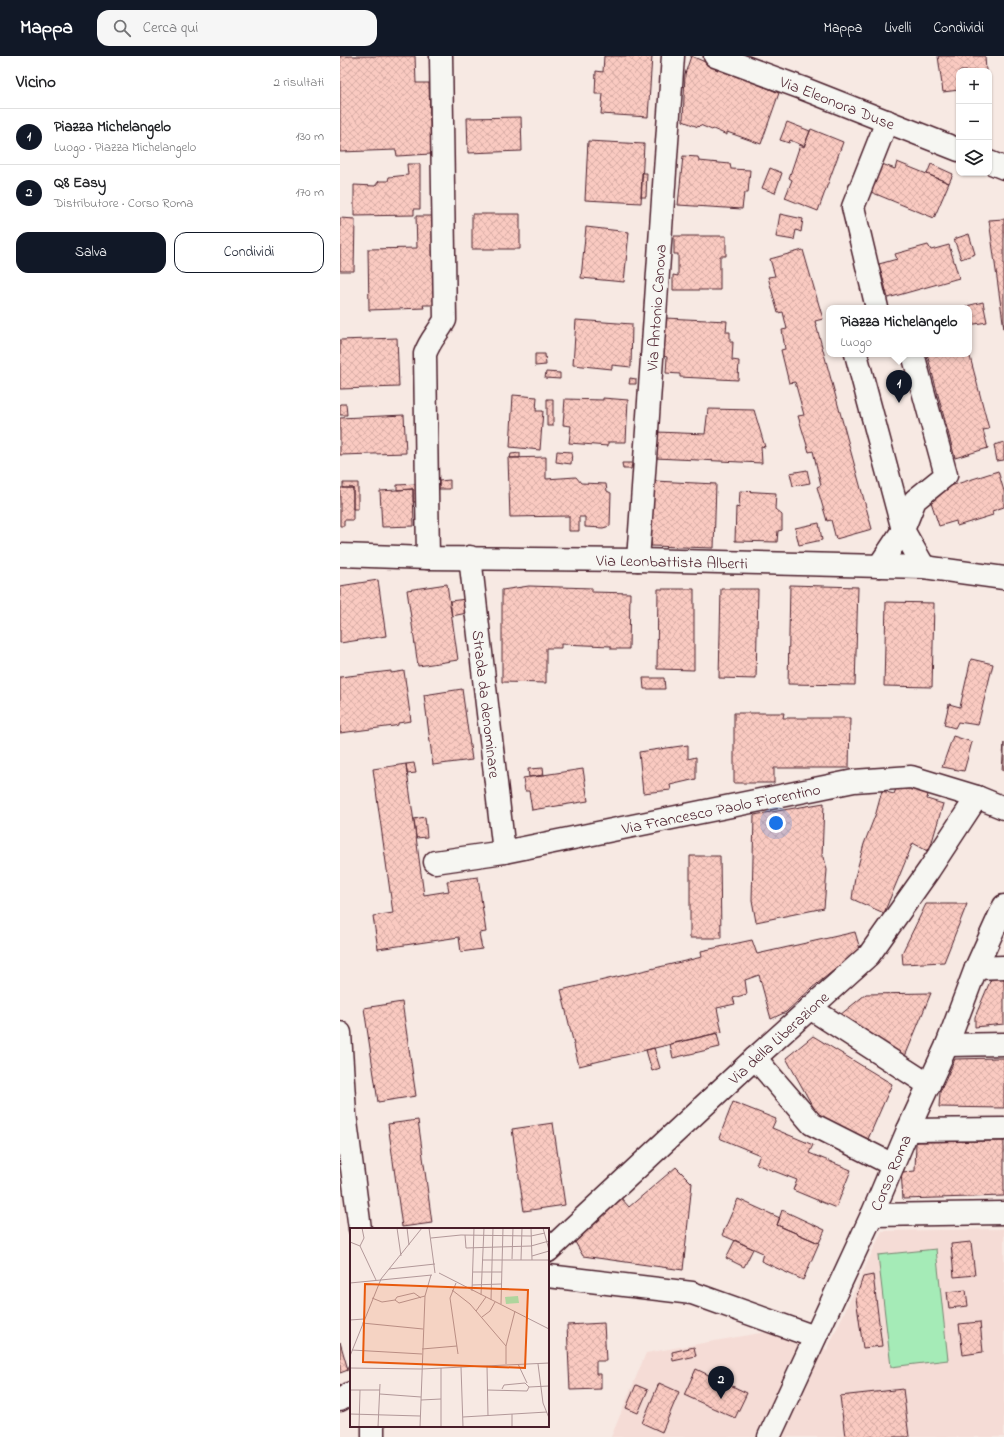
<!DOCTYPE html>
<html lang="it">
<head>
<meta charset="utf-8">
<style>
	:root { --surface:#fff; --page:#f6f6f6; --text:#202124; --muted:#757577; --line:#e0e0e0; --accent:#111827 }
	body { margin:0; font-family:"Indie Flower",sans-serif; background:var(--page); color:var(--text) }
	.controls { position:absolute; right:12px; top:12px; display:grid; overflow:hidden; border-radius:8px; box-shadow:0 1px 3px #0004 }
	.controls button { width:36px; height:36px; display:grid; place-items:center; padding:0; border:0; border-bottom:1px solid var(--line); background:var(--surface); color:var(--text); font:20px sans-serif }
	.you { position:absolute; left:436px; top:767px; width:14px; height:14px; margin:-10px; border:3px solid #fff; border-radius:50%; background:#1a73e8; box-shadow:0 0 0 6px #1a73e833 }
	.badge { display:grid; place-items:center; width:26px; height:26px; border-radius:50%; background:var(--accent); color:#fff; font-size:13px; font-weight:700 }
	.pin { position:absolute; translate:-50% -33px; filter:drop-shadow(0 1px 2px #0008) }
	.pin::after { content:''; position:absolute; top:21px; width:14px; height:12px; background:inherit; clip-path:polygon(0 0,100% 0,50% 100%) }
	.popup { position:absolute; left:486px; top:249px; width:146px; height:52px; box-sizing:border-box; display:grid; place-content:center; border-radius:8px; background:var(--surface); filter:drop-shadow(0 1px 3px #0005); font-size:13px; white-space:nowrap; color:var(--muted) }
	.popup b { font-size:15px; color:var(--text) }
	.popup::after { content:''; position:absolute; left:50%; top:100%; margin-left:-8px; border:8px solid transparent; border-top-color:var(--surface) }
	.list { margin:0; padding:0; list-style:none }
	h2 { display:flex; justify-content:space-between; align-items:center; height:52px; margin:0; padding:0 16px; font-size:17px }
	h2 small { font-size:13px; font-weight:400; color:var(--muted) }
	.list li { display:grid; grid-template-columns:26px 1fr auto; gap:12px; align-items:center; box-sizing:border-box; height:56px; padding:0 16px; border-top:1px solid var(--line) }
	.list b { display:block; font-size:15px; white-space:nowrap }
	.list p { margin:0; font-size:13px; white-space:nowrap; color:var(--muted) }
	.list em { font-size:13px; font-style:normal; color:var(--muted) }
	.actions { display:flex; gap:8px; padding:12px 16px }
	.actions a { flex:1; padding:9px 0; border:1px solid var(--accent); border-radius:12px; text-align:center; font-size:14px; color:var(--accent) }
	.actions .main { background:var(--accent); color:#fff }
	.icon { flex:none; width:22px; height:22px; fill:none; stroke:currentColor; stroke-width:2; stroke-linecap:round; stroke-linejoin:round }
	.map { position:relative; flex:none; width:664px; height:1381px; overflow:hidden }
	header { display:flex; align-items:center; gap:24px; box-sizing:border-box; height:56px; padding:0 20px; background:var(--accent); color:#fff }
	header strong { font-size:19px }
	nav { display:flex; gap:22px; margin-inline-start:auto; font-size:14px }
	.search { width:280px; height:36px; background:var(--page); display:flex; align-items:center; gap:10px; box-sizing:border-box; padding:0 14px; border-radius:12px; color:var(--muted); font-size:15px }
	main { display:flex }
	aside { flex:1; background:var(--surface) }
	.map>svg:first-child { display:block }
</style>
</head>
<body>
<header>
<strong>Mappa</strong>
<div class="search"><svg class="icon" aria-label="search" viewBox="0 0 24 24"><circle cx="10" cy="10" r="6"/><path d="M15 15l6 6"/></svg>Cerca qui</div>
<nav><a>Mappa</a><a>Livelli</a><a>Condividi</a></nav>
</header>
<main>
<aside>
<h2>Vicino<small>2 risultati</small></h2>
<ul class="list">
<li><span class="badge">1</span><div><b>Piazza Michelangelo</b><p>Luogo · Piazza Michelangelo</p></div><em>130 m</em></li>
<li><span class="badge">2</span><div><b>Q8 Easy</b><p>Distributore · Corso Roma</p></div><em>170 m</em></li>
</ul>
<div class="actions"><a class="main">Salva</a><a>Condividi</a></div>
</aside>
<div class="map">
<svg width="664" height="1381" viewBox="0 0 664 1381">
	<defs>
		<pattern id="building-cross-hatch" width="8" height="8" patternUnits="userSpaceOnUse"><rect width="8" height="8" fill="#facac1"/><path d="M0 0l8 8M0 8l8-8" fill="none" stroke="#d8ada6"/></pattern>
	</defs>
	<rect width="100%" height="100%" fill="#f7e9e3"/>
	<filter id="ink" filterUnits="userSpaceOnUse"><feTurbulence type="fractalNoise" baseFrequency=".025" numOctaves="2"/><feDisplacementMap in="SourceGraphic" scale="8" xChannelSelector="R" yChannelSelector="G"/><feConvolveMatrix kernelMatrix="1 2 1 2 8 2 1 2 1" color-interpolation-filters="sRGB"/></filter>
	<g filter="url(#ink)">
		<path fill="#f5dcd6" d="M664,1173V1381H271L306,1297L438,1274L487,1294L542,1175Z"/>
		<path fill="#a5ebb7" stroke="#788571" d="M596,1193L608,1304L551,1311L538,1199Z"/>
		<path fill="url(#building-cross-hatch)" stroke="#4a1f2b" d="M0,0H75L76,27H89L91,98L57,100L56,94L0,96Z
			M264,0H312L308,61L261,58L263,38H255L256,15L263,16Z
			M351,0L439,37L421,88L387,76V79L373,73L372,74L360,69L358,71L343,65L345,18Z
			M598,0H645L646,15H619V34L603,36Z
			M181,61L182,95L128,97L127,62Z
			M447,66L470,75L464,90L450,84L449,87L440,84Z
			M471,73L503,86L478,155L445,142L452,124L449,122L460,89L464,91Z
			M248,85L304,88L301,147L245,144Z
			M343,100L358,101L359,105L390,108L391,113L410,114L408,137H404L402,153L338,149Z
			M537,106L555,113L557,106L609,127L594,162L526,134Z
			M67,108H80V153H74V159L14,160V129L35,130L39,125H48L49,121L68,119Z
			M591,108L613,118L609,127L587,118Z
			M430,112L442,117L435,137L422,132Z
			M302,117H307L306,141H301Z
			M132,158H180V193H132Z
			M440,158L463,163L461,176L456,174L454,184L436,181Z
			M76,160H92L95,249H83L84,252L29,254L28,193L77,192Z
			M0,162L15,163L14,215H0Z
			M664,163V273L649,164Z
			M246,171L289,176L284,226L241,222Z
			M629,178L635,198L621,203L614,183Z
			M334,180H386V200H380V234H333V219L338,220V198H334Z
			M588,189L591,194L609,189L619,222L548,242L539,208L557,203L555,198Z
			M463,194L483,263L475,265L532,473L496,483L491,464L487,465L477,431L481,429L473,395L469,396L458,360L464,359L455,326L449,327L441,294L445,293L442,274L447,273L443,256L438,257L428,221L435,220L430,203Z
			M643,246L647,266L629,269V252H626V250Z
			M325,262L387,265L386,276H390V286H393L392,304L399,305L398,324L340,321V318L326,317L327,301L323,300Z
			M236,264L292,268L291,311L272,309V313L233,309Z
			M57,282L59,331L0,333V284Z
			M629,297L649,373L643,374L648,392L615,402L587,298Z
			M195,298H205L206,309L195,310Z
			M206,316L220,317V323L205,322Z
			M290,322L296,323V328H289Z
			M173,339L197,341L196,355H203L200,394L170,391Z
			M263,342L288,344L286,386H268V390L229,387L231,370L223,369L225,343L263,344Z
			M207,343H213V370H207Z
			M0,348H6L7,359H0Z
			M368,353L414,354L425,391L421,390L422,407L315,402L317,376L365,378Z
			M64,359L66,397L0,399V362Z
			M664,386V404L657,405L654,389Z
			M217,395L232,396L231,408L216,406Z
			M180,397V402H170L171,398Z
			M206,401V423L236,421L241,427L266,428L267,435L271,437L270,470L263,472L245,471V461H239V475H229V460L170,461L168,402Z
			M282,407H292L291,413H283Z
			M467,414L470,427L453,430L450,417Z
			M658,415L664,435V451L652,455L653,459L617,470L616,465L599,470L588,437Z
			M110,424V433H99V425Z
			M314,425L376,428L374,492L311,490Z
			M3,427H18V453H13V432H3Z
			M77,428V446H73V433L57,434V429Z
			M0,432H13V464H4V470H0Z
			M73,433L74,470L42,471L40,435Z
			M400,435L436,437L435,453L442,459V474L438,475L437,486L395,485L396,451L399,452Z
			M479,467L482,484L459,489L455,472Z
			M38,524L46,580L0,587V530Z
			M107,528L118,604L78,610L67,534Z
			M450,529L518,531L515,629L448,628Z
			M189,530L252,532V536L290,537L289,593H271V590L221,588V592H206V627L162,626V534Z
			M318,533H354V614L317,613Z
			M381,533H418L416,623L379,622Z
			M126,543L127,557L112,560L110,545Z
			M546,546L594,547L592,631L544,630Z
			M631,603L653,608L638,669L618,666L615,672L604,669L609,648L620,651Z
			M51,615V617L64,615L71,665L58,667V669L54,670L0,677V621Z
			M303,622H324L325,633H304Z
			M122,633L132,704L93,709L84,639Z
			M394,657H444L443,662H510L509,712H434V727H394Z
			M613,680L632,686L624,715L602,711Z
			M664,687V714H662Z
			M348,689V703L356,701V723L330,729L331,734L303,737L299,696Z
			M74,707L76,717L67,718L66,708Z
			M66,708L84,839L109,835L107,825L138,821L146,876L139,877L142,893L121,896L119,881L38,893L33,860L53,857L33,713Z
			M203,712L204,720L189,721L188,713Z
			M243,713L248,745L192,754L189,735H185L183,722Z
			M556,733H571L588,738L587,743L603,748L589,796L573,787L544,857L512,843L515,821L524,788L536,757L542,735L554,738Z
			M484,747L482,801H484L487,814L484,852L416,866L412,844L414,759Z
			M85,761L87,781L76,782L74,763Z
			M350,800H380L381,882H350Z
			M586,848H627L604,906L563,908L562,897Z
			M515,876L520,893L472,932L446,956L431,963L419,919L405,924L407,938L393,942L395,948L377,952L382,976L239,1010L221,934L362,901L361,895L412,884L417,898Z
			M664,922V968L635,971V961L651,923Z
			M591,937L564,1003L500,959L526,938Z
			M62,946L76,1040L38,1046L24,952Z
			M377,977L380,991L333,1002L330,988Z
			M473,980L552,1028L528,1083L478,1060L446,1002Z
			M314,992L320,1012L312,1015L306,994Z
			M657,1002H664V1052L599,1051L600,1036L615,1003Z
			M393,1046L436,1063L432,1072L473,1089L469,1097L511,1114L496,1152L453,1134L457,1124L416,1108L420,1099L379,1082Z
			M78,1064L92,1167L62,1171L48,1068Z
			M213,1067L225,1149L184,1155L172,1073Z
			M664,1085V1140L563,1143L561,1116L575,1115L576,1086Z
			M336,1111L352,1127L343,1214L243,1200L235,1186L281,1142L289,1151Z
			M398,1143L440,1162L437,1169L479,1187L463,1224L421,1205L423,1197L382,1179Z
			M442,1154L485,1174L479,1187L437,1169Z
			M395,1184L413,1193L404,1211L386,1202Z
			M631,1186L635,1219L614,1221L611,1188Z
			M533,1219L542,1290L523,1292L516,1242L523,1221Z
			M626,1234L628,1250L609,1252L607,1236Z
			M640,1266L643,1296L623,1299L619,1268Z
			M264,1267L266,1305H256V1318H261V1333L230,1334L227,1269Z
			M0,1286L8,1314L0,1317Z
			M354,1291L356,1300L333,1305L332,1296Z
			M356,1313L407,1337L395,1362L344,1339Z
			M319,1327L339,1336L322,1376L302,1367Z
			M296,1329L308,1334L298,1357L286,1352Z
			M563,1333L569,1381H505L500,1340Z"/>
		<g fill="none" stroke-linecap="round" stroke-linejoin="round">
			<defs>
				<g id="street">
					<path id="s1" d="M375,0L462,32L619,94"/>
					<path d="M649,106L664,112"/>
					<path d="M537,252L513,151L547,65"/>
					<path d="M516,298L563,474L584,511"/>
					<path id="s2" d="M0,499L88,502L298,504L584,511L664,522"/>
					<path id="s3" d="M130,501L164,796"/>
					<path d="M88,502L85,298C90,284 98,277 105,264L101,0"/>
					<path id="s4" d="M298,504L333,0"/>
					<path d="M539,510L563,474L575,444L606,419L573,298"/>
					<path id="s5" d="M95,806L164,796L514,725L571,721L637,741L664,752"/>
					<path d="M636,912L664,911"/>
					<path d="M470,952L589,1029"/>
					<path d="M0,977L5,1058L20,1173"/>
					<path d="M607,989L664,988"/>
					<path d="M415,1002L472,1068L553,1109"/>
					<path d="M568,1074L664,1073"/>
					<path d="M532,1159L664,1157"/>
					<path id="s6" d="M208,1195L415,1002L529,899L589,814L637,741"/>
					<path d="M208,1220L352,1237L475,1281"/>
					<path d="M0,1344L11,1337"/>
					<path d="M33,1370V1381"/>
				</g>
				<g id="secondary">
					<path id="s7" d="M429,1381L532,1159L568,1074L607,989L636,912L664,850"/>
				</g>
			</defs>
			<use href="#street" stroke="#4a1f2b" stroke-width="25"/>
			<use href="#secondary" stroke="#4a1f2b" stroke-width="25"/>
			<use href="#street" stroke="#f6f6f2" stroke-width="22"/>
			<use href="#secondary" stroke="#f6f6f2" stroke-width="22"/>
		</g>
	</g>
	<g text-anchor="middle" stroke-width="3" stroke-linejoin="round" paint-order="stroke">
		<g font-size="16" fill="#4a1f2b" stroke="#f6f6f2">
			<text dy="6" stroke="none"><textPath href="#s1" startOffset="131">Via Eleonora Duse</textPath></text>
			<text dy="6" stroke="none"><textPath href="#s4" startOffset="253">Via Antonio Canova</textPath></text>
			<text dy="6" stroke="none"><textPath href="#s2" startOffset="332">Via Leonbattista Alberti</textPath></text>
			<text dy="6" stroke="none"><textPath href="#s3" startOffset="148">Strada da denominare</textPath></text>
			<text dy="6" stroke="none"><textPath href="#s5" startOffset="291">Via Francesco Paolo Fiorentino</textPath></text>
			<text dy="6" stroke="none"><textPath href="#s6" startOffset="314">Via della Liberazione</textPath></text>
			<text dy="6" stroke="none"><textPath href="#s7" startOffset="291">Corso Roma</textPath></text>
		</g>
	</g>
	<g transform="translate(10 1172)">
		<rect width="199" height="199" fill="#f7e9e3"/>
		<path d="M168,68L169,75L156,76L155,69Z" fill="#a5ebb7"/>
		<path fill="none" stroke="#b29899" stroke-width="1" d="M47,0L51,28M57,0L59,17M79,0L85,45M181,0L182,32M193,0L199,22M115,7L116,20L181,18L199,13M81,10L111,7L181,8L195,5M0,14L10,18L26,52M10,18L14,10L12,0M182,28L199,23M162,31L163,0M132,32H199M171,32L172,0M39,41L85,36M123,44H152M89,45L199,101M0,55L82,47M106,55L100,70L108,126M122,57L151,56M102,62L120,76L156,118V136M122,63L124,0M131,67L134,0M22,70L32,74L45,72L49,75L75,68M45,72L47,69L64,65L71,70M141,72L143,0M151,76L153,0M126,83L136,69M132,89L140,83L145,74M0,92L14,91M12,95L73,101M156,118L165,83M72,121L107,118M2,122L72,126M0,128L31,51L72,0M168,136L177,155M188,136L193,175L199,190M137,138L138,188M111,139L113,199M0,140L71,141L199,135M91,140V199M152,161L154,157L175,155L179,159L199,158M0,162H30M137,162L177,163L179,159M30,166L71,169M71,172L91,171M0,186L70,188M162,186V199M113,189L197,184M9,199L10,162M28,199L30,156M70,199L75,68L81,47"/>
		<path fill="#e8590c" fill-opacity="0.15" stroke="#e8590c" stroke-width="2" d="M15,56L178,62L175,140L13,134Z"/>
		<rect width="199" height="199" fill="none" stroke="#4a1f2b" stroke-width="2"/>
	</g>
</svg>
<div class="controls">
<button>+</button>
<button>−</button>
<button><svg class="icon" aria-label="layers" viewBox="0 0 24 24"><path d="M12 4l9 5-9 5-9-5zM3 14l9 5 9-5"/></svg></button>
</div>
<div class="you"></div>
<div class="pin badge" style="left:559px;top:347px">1</div>
<div class="popup"><b>Piazza Michelangelo</b>Luogo</div>
<div class="pin badge" style="left:381px;top:1343px">2</div>
</div>
</main>
</body>
</html>
